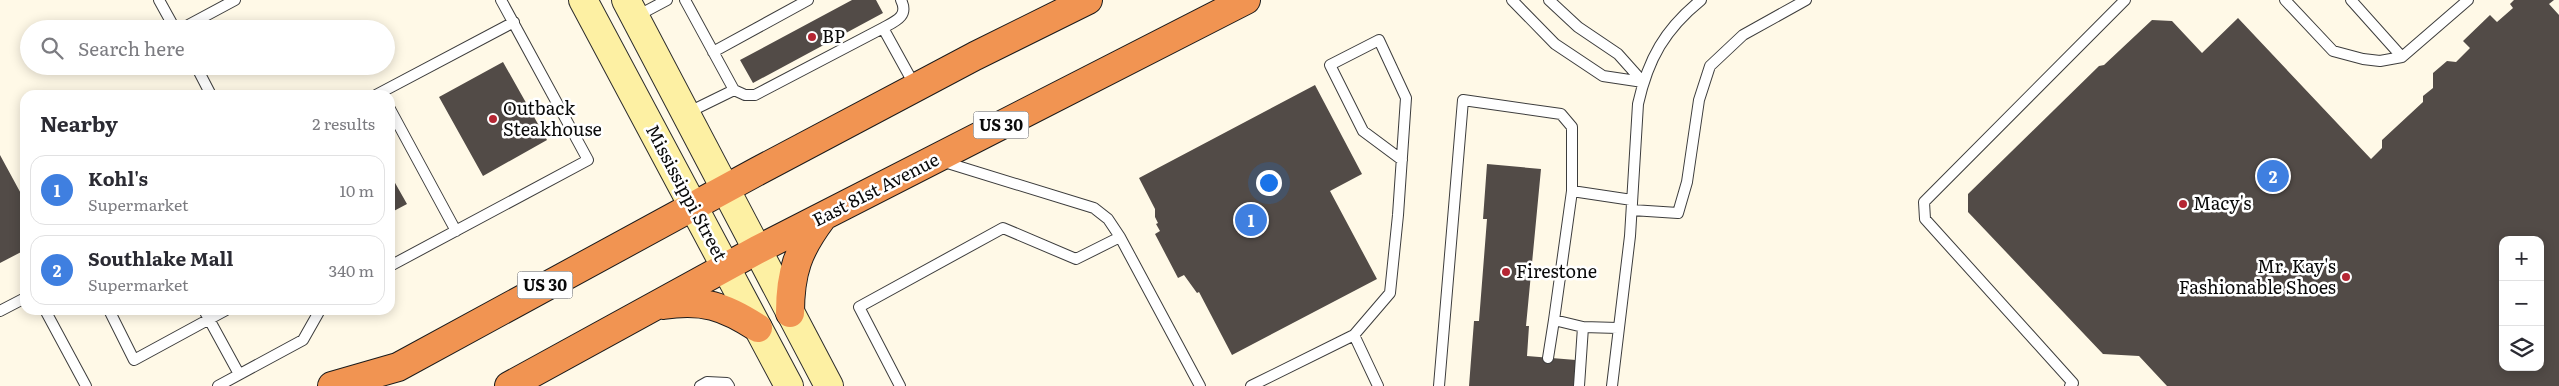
<!DOCTYPE html>
<html lang="en">
<head>
<meta charset="utf-8">
<style>
	:root { --surface:#fff; --page:#f2f2f3; --text:#2b2b33; --muted:#7c7c81; --line:#e1e1e2; --accent:#0b8043 }
	body { margin:0; font-family:Literata,serif; background:var(--page); color:var(--text) }
	.controls { position:absolute; right:15px; bottom:15px; display:grid; overflow:hidden; border-radius:10px; box-shadow:0 2px 12px #0003 }
	.controls button { width:45px; height:45px; display:grid; place-items:center; padding:0; border:0; border-bottom:1px solid var(--line); background:var(--surface); color:var(--text); font:25px sans-serif }
	.you { position:absolute; left:1268px; top:182px; width:18px; height:18px; margin:-12px; border:4px solid #fff; border-radius:50%; background:#1a73e8; box-shadow:0 0 0 8px #1a73e833 }
	.badge { display:grid; place-items:center; width:32px; height:32px; border-radius:50%; background:var(--accent); color:#fff; font-size:16px; font-weight:700 }
	.pin { position:absolute; translate:-50% -50%; border:2px solid #fff; box-shadow:0 1px 5px #0006 }
	.list { margin:0; padding:0; list-style:none }
	h2 { display:flex; justify-content:space-between; align-items:center; height:65px; margin:0; padding:0 20px; font-size:21px }
	h2 small { font-size:16px; font-weight:400; color:var(--muted) }
	.list li { display:grid; grid-template-columns:32px 1fr auto; gap:15px; align-items:center; box-sizing:border-box; height:70px; margin:0 10px 10px; padding:0 10px; border:1px solid var(--line); border-radius:15px }
	.list b { display:block; font-size:19px; white-space:nowrap }
	.list p { margin:0; font-size:16px; white-space:nowrap; color:var(--muted) }
	.list em { font-size:16px; font-style:normal; color:var(--muted) }
	.icon { flex:none; width:28px; height:28px; fill:none; stroke:currentColor; stroke-width:2; stroke-linecap:round; stroke-linejoin:round }
	.map { position:relative; flex:none; width:2559px; height:386px; overflow:hidden }
	.search { position:absolute; background:var(--surface); box-shadow:0 2px 12px #0003; left:20px; top:20px; width:375px; height:55px; display:flex; align-items:center; gap:12px; box-sizing:border-box; padding:0 18px; border-radius:28px; color:var(--muted); font-size:19px }
	.panel { position:absolute; background:var(--surface); box-shadow:0 2px 12px #0003; left:20px; top:90px; width:375px; height:225px; border-radius:15px }
	.map>svg:first-child { display:block }
</style>
</head>
<body>
<div class="map">
<svg width="2559" height="386" viewBox="0 0 2559 386">
	<rect width="100%" height="100%" fill="#fff9e7"/>
	<path fill="#524b47" fill-rule="evenodd" d="M852,0H876L883,13L753,83L740,60Z
		M2514,0H2554L2549,4L2559,15V386H2167L2139,356L2103,354L1968,212V194L2099,66L2104,65L2152,20L2172,21L2202,53L2238,18L2371,159L2382,148V140L2423,102V96L2433,88V73L2447,61L2456,62L2470,48L2463,41L2490,15L2497,22L2513,8L2510,4ZM2503,240H2540V367H2503Z
		M503,62L547,140L483,176L439,97Z
		M1315,85L1362,174L1330,191L1377,279L1232,355L1199,292L1197,293L1184,275L1178,278L1155,234L1160,231L1156,224L1158,223L1155,217V209L1139,178Z
		M0,155L25,201V250L0,263Z
		M1487,164L1541,169L1526,326H1529L1527,356L1576,360L1574,386H1469L1474,321H1479L1487,219H1483Z
		M390,174L407,204L390,213Z"/>
	<g fill="none" stroke-linecap="round" stroke-linejoin="round">
		<defs>
			<path id="lane" d="M159,0L175,29
				M685,0L734,90L745,95H755L883,28
				M901,0C909,16 896,21 883,28L915,86
				M1512,0L1555,44L1603,76L1643,82
				M1549,0L1578,27L1618,54L1643,82
				M2285,0L2333,51L2363,59L2380,61L2402,57L2468,0
				M2351,0L2402,57
				M635,17L667,0
				M181,29L235,0
				M713,52L808,0
				M196,66L211,95
				M376,95L514,22
				M390,109L456,231
				M687,113L734,90
				M941,161L1094,208L1108,219L1120,237L1200,386
				M1632,210L1678,213L1687,182L1699,100L1710,66L1743,35L1806,0
				M390,266L588,160L501,0
				M45,310L86,386
				M109,310L134,360L226,310
				M204,310L239,374
				M0,311L25,298
				M1618,328L1583,327L1554,320L1572,191L1632,200
				M1354,335L1390,293L1398,215L1406,98L1379,40L1330,65L1363,131L1402,160
				M1548,358L1554,320
				M218,386L303,340L320,310
				M700,386L707,382L727,383L729,386
				M900,386L859,307L1003,228L1076,259L1120,237
				M1251,386L1354,335L1378,386
				M1439,386L1463,100L1561,114L1572,127V191
				M1579,386L1583,327
				M1612,386L1630,236L1638,104C1648,59 1665,29 1701,0
				M2070,386L2073,383L1925,219L1924,202L2125,0"/>
			<path id="secondary" d="M583,0L789,386
				M626,0L829,386"/>
			<path id="highway" d="M663,305C703,299 724,306 758,328
				M790,313C790,272 798,250 822,218
				M332,386L398,367L758,171L975,56L1088,0
				M509,386L757,250L1246,0"/>
		</defs>
		<use href="#lane" stroke="#3d3d3d" stroke-width="12"/>
		<use href="#secondary" stroke="#2c2c2c" stroke-width="30"/>
		<use href="#highway" stroke="#1b1b1b" stroke-width="30"/>
		<use href="#lane" stroke="#fff" stroke-width="10"/>
		<use href="#secondary" stroke="#fdf0a3" stroke-width="28"/>
		<use href="#highway" stroke="#f19452" stroke-width="28"/>
	</g>
	<g fill="#b52633" stroke="#fff" stroke-width="2">
		<circle cx="812" cy="37" r="5"/>
		<circle cx="493" cy="119" r="5"/>
		<circle cx="2183" cy="204" r="5"/>
		<circle cx="1506" cy="272" r="5"/>
		<circle cx="2346" cy="277" r="5"/>
	</g>
	<g text-anchor="middle" stroke-width="5" stroke-linejoin="round" paint-order="stroke">
		<g fill="#fff" stroke="#545454" stroke-width="1">
			<rect x="973.5" y="111.5" width="55" height="27" rx="4"/>
			<rect x="517.5" y="271.5" width="55" height="27" rx="4"/>
		</g>
		<g font-size="16" font-weight="bold" fill="#0a0a0a">
			<text x="1001" y="131">US 30</text>
			<text x="545" y="291">US 30</text>
		</g>
		<g font-size="18" fill="#0a0a0a" stroke="#fff" text-anchor="start">
			<text x="822" y="43">BP</text>
			<text x="503" y="115">Outback<tspan x="503" dy="21">Steakhouse</tspan></text>
			<text x="2193" y="210">Macy's</text>
			<text x="2336" y="273" text-anchor="end">Mr. Kay's<tspan x="2336" dy="21">Fashionable Shoes</tspan></text>
			<text x="1516" y="278">Firestone</text>
		</g>
		<g font-size="18" fill="#0a0a0a" stroke="#fff">
			<text transform="translate(876 190) rotate(-27)" y="6">East 81st Avenue</text>
			<text transform="translate(686 193) rotate(62)" y="6">Mississippi Street</text>
		</g>
	</g>
</svg>
<div class="controls">
<button>+</button>
<button>−</button>
<button><svg class="icon" aria-label="layers" viewBox="0 0 24 24"><path d="M12 4l9 5-9 5-9-5zM3 14l9 5 9-5"/></svg></button>
</div>
<div class="you"></div>
<div class="pin badge" style="left:1251px;top:220px;background:#3f7fe0">1</div>
<div class="pin badge" style="left:2273px;top:176px;background:#3f7fe0">2</div>
<div class="search"><svg class="icon" aria-label="search" viewBox="0 0 24 24"><circle cx="10" cy="10" r="6"/><path d="M15 15l6 6"/></svg>Search here</div>
<section class="panel">
<h2>Nearby<small>2 results</small></h2>
<ul class="list">
<li><span class="badge" style="background:#3f7fe0">1</span><div><b>Kohl's</b><p>Supermarket</p></div><em>10 m</em></li>
<li><span class="badge" style="background:#3f7fe0">2</span><div><b>Southlake Mall</b><p>Supermarket</p></div><em>340 m</em></li>
</ul>
</section>
</div>
</body>
</html>
